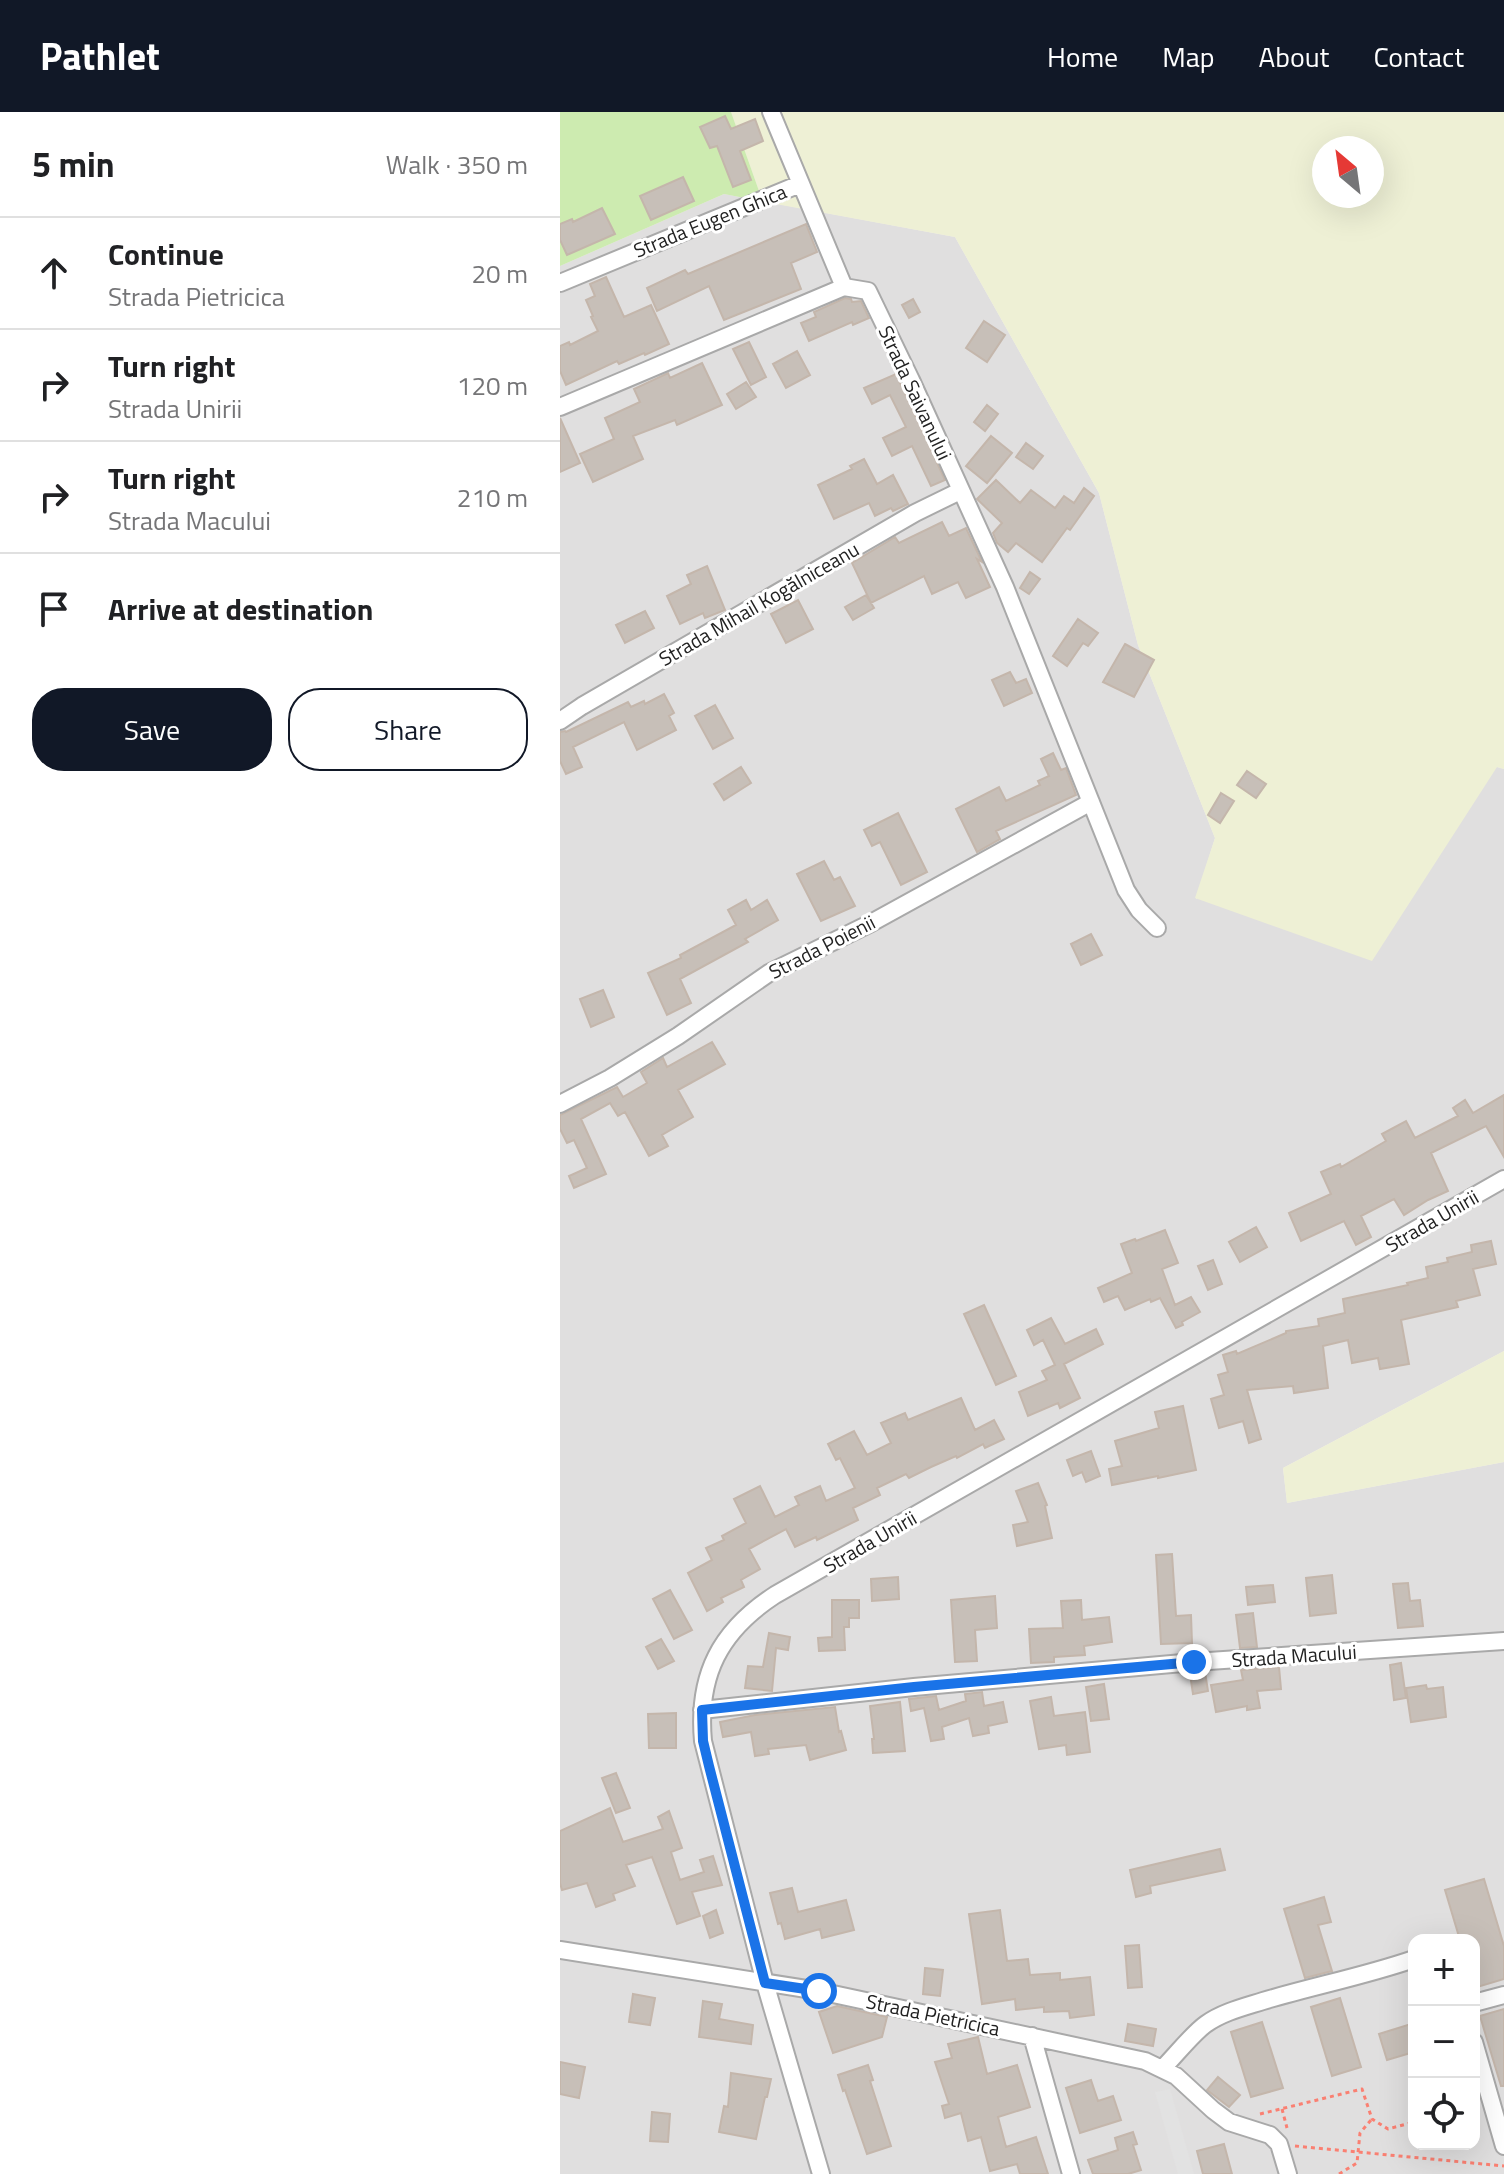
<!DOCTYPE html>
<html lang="en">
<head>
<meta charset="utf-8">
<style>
	:root { --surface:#fff; --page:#f2f2f2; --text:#202124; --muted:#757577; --line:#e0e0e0; --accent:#111827 }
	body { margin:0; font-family:"Titillium Web",sans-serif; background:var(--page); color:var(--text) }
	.controls { position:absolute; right:24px; bottom:24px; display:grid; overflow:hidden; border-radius:16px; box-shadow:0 8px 32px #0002 }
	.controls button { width:72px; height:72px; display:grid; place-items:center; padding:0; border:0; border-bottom:2px solid var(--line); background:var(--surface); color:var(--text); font:40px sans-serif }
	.compass { position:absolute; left:752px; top:24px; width:72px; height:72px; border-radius:50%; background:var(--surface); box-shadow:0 8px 32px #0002; rotate:331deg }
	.stop { position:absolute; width:24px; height:24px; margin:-18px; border:6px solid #1a73e8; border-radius:50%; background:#fff }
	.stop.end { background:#1a73e8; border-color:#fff; box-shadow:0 2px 8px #0008 }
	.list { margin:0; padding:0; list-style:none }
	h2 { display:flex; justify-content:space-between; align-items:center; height:104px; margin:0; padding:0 32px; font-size:34px }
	h2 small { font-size:26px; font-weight:400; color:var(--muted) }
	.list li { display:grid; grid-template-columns:52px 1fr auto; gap:24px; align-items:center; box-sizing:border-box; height:112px; padding:0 32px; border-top:2px solid var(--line) }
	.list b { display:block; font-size:30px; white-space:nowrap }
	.list p { margin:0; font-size:26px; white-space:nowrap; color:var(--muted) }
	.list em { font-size:26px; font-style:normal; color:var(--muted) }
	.actions { display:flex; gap:16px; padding:24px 32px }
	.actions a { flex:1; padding:18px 0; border:2px solid var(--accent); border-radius:32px; text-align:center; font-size:28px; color:var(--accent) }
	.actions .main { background:var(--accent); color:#fff }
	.icon { flex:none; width:44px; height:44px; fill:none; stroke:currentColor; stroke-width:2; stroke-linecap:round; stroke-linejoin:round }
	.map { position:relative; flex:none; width:944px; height:2062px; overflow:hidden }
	header { display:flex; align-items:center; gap:48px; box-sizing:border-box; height:112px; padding:0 40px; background:var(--accent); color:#fff }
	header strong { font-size:38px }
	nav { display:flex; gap:44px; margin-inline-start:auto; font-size:28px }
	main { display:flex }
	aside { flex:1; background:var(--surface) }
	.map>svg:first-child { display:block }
</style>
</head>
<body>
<header>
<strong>Pathlet</strong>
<nav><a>Home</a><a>Map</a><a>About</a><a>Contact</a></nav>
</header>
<main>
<aside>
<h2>5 min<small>Walk · 350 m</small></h2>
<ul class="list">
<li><svg class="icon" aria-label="ahead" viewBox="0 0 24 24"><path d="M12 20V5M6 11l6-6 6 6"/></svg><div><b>Continue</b><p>Strada Pietricica</p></div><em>20 m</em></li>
<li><svg class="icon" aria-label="right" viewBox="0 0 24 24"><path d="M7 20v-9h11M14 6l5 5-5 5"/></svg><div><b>Turn right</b><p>Strada Unirii</p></div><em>120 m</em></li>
<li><svg class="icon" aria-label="right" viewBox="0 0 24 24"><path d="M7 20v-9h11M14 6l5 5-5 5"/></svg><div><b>Turn right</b><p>Strada Macului</p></div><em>210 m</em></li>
<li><svg class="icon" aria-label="arrive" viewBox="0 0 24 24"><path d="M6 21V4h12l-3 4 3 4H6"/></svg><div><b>Arrive at destination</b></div></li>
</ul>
<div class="actions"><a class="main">Save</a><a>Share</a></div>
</aside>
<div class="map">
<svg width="944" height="2062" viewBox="0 0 944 2062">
	<rect width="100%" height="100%" fill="#f2efe9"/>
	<path fill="#e0dfdf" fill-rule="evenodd" d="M164,82L395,125L539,381L578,533L655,726L636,787L937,655L944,657V1239L723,1356L727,1391L944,1350V2062H0V154ZM854,1828H914V2032H854Z"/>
	<path fill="#eef0d5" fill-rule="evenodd" d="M171,0H944V657L937,655L812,849L635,786L655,726L578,533L539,381L395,125L205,90L199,79ZM764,36H812V84H764Z
		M944,1239V1350L727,1391L723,1356Z"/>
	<path fill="#cdebb0" d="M0,0H171L199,79L205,90L164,82L0,154Z"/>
	<path fill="#e2e2e2" d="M610,1977L634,2062H618L595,1980Z"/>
	<path fill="#c7bfb8" stroke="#c4b6ab" stroke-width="2" d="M165,4L171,17L195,7L203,29L180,39L191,68L173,75L157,34L150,36L140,15Z
		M123,65L134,89L91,108L80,84Z
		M42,96L55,122L7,143L0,128V112L12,107L13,110Z
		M246,112L257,140L231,151L241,177L164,208L149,174L97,199L87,176L125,158L128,162Z
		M46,165L64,205L91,193L109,232L85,243L84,241L59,252L57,249L6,273L0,259V234L9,230L10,233L38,219L31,205L33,204L26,188L35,184L30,172Z
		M285,186L291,187L292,190L301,189L309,206L293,213L292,210L249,229L241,211L256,205L254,200Z
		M353,187L360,200L349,206L342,193Z
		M424,209L445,223L427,250L406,236Z
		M189,230L206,265L191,273L173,237Z
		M237,239L250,263L226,276L213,252Z
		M142,251L162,293L117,313L115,308L73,324L83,347L33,370L20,342L54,327L45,306L80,290L74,277L108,261L110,266Z
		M336,262L385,368L371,374L352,334L332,344L323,326L346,315L330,283L312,292L304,276Z
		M186,270L196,285L176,297L167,282Z
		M427,293L438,302L425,319L414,310Z
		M0,306L20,351L0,360Z
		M431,324L452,341L427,371L406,354Z
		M466,331L483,344L473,357L456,345Z
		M304,347L317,372L333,363L348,392L333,399L331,396L315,404L309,391L274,407L258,373L292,357L290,354Z
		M436,368L460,391L471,378L495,396L504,384L514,391L524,376L534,384L510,418L507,416L482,450L456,431L448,440L437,431L433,421L442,411L417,387Z
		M382,410L389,424L406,416L422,450L417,447L430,475L406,486L398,470L372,482L364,464L311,491L292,451L335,425L339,431Z
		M147,454L165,498L145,506L143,501L120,512L107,484L131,472L127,463Z
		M470,460L480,467L469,482L460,476Z
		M306,483L314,496L293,508L285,495Z
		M238,488L253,517L226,531L211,502Z
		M85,499L94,516L65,531L56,513Z
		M518,507L538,521L528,534L523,531L507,554L493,544Z
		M565,532L594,548L574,585L543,570Z
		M450,560L456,571L466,567L472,581L444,594L432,568Z
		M104,582L114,601L109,604L116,618L77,638L64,610L13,635L22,655L6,662L0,649V620L5,619L6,620L68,590L71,595L84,589L85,592Z
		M155,593L173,626L153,637L135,604Z
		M493,641L501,658L506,656L516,683L436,719L440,727L417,740L396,697L439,675L446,689L480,673L478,669L489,664L481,647Z
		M181,655L191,671L164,688L154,672Z
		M687,659L706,672L696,686L677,673Z
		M661,681L674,689L660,711L648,703Z
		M338,701L367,760L341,773L320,730L312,734L304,718Z
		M264,749L274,768L280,765L295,794L261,809L237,762Z
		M186,788L191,798L207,788L218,808L185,827L188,830L120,867L131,891L107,903L88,861L121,846L120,843L176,813L168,798Z
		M531,822L542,843L521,853L511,832Z
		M43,878L54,905L31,915L20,887Z
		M152,930L165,952L118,978L133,1005L102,1023L108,1034L89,1044L65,1000L58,1004L50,991L21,1007L46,1062L14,1076L9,1064L27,1056L14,1028L7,1031L0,1017V1003L57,975L63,985L87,971L81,960L103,946L107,955Z
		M944,983V1045L926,1014L871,1041L888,1079L868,1088L844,1103L834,1087L801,1104L811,1125L796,1133L784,1109L741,1129L729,1101L771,1082L761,1060L780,1052L781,1055L826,1029L822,1022L846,1009L855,1026L898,1004L893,996L905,988L913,1001Z
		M696,1115L707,1135L680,1150L669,1130Z
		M605,1118L618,1151L602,1157L615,1193L631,1185L640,1200L622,1210L623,1213L616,1216L600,1186L591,1190L590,1187L565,1198L558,1184L544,1190L538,1176L572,1161L561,1132L575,1127L576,1129Z
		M931,1129L936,1152L913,1157L920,1183L896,1189L898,1195L841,1208L849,1252L820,1257L818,1246L792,1251L788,1228L763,1234L768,1276L734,1281L733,1274L687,1278L701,1327L689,1331L683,1309L659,1316L651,1287L664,1283L658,1263L668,1260L663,1243L676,1239L677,1242L726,1221V1219L759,1214L758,1207L785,1201L783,1187L848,1173L847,1171L868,1166L866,1155L888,1150L887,1146L912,1140L911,1133Z
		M653,1148L662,1172L648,1178L638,1154Z
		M424,1193L456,1264L436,1273L404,1202Z
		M491,1206L505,1232L536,1217L543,1232L504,1252L520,1286L500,1296L498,1291L468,1304L459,1280L487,1268L482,1259L495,1253L483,1228L474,1233L467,1218Z
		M401,1286L415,1318L434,1308L444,1327L425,1336L423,1332L397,1346L396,1344L371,1355L349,1366L346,1362L317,1376L320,1383L293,1396L298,1408L257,1428L256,1425L235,1435L226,1417L189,1437L200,1457L181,1468L184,1475L161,1486L163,1490L147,1499L128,1461L152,1448L146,1436L164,1428L162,1424L186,1411L174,1387L200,1374L215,1405L239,1393L235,1385L260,1374L266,1389L295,1376L280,1346L276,1348L268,1332L294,1319L307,1343L331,1331L321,1311L345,1301L348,1308Z
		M623,1294L636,1358L598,1366V1364L552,1373L549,1357L562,1354L555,1329L599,1316L595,1300Z
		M531,1339L540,1364L526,1370L522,1360L513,1364L507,1348Z
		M478,1371L487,1393L485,1394L492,1426L457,1434L453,1413L468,1410L456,1379Z
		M612,1442L616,1504L631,1503L632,1531L601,1532L596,1443Z
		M772,1463L776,1501L750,1504L746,1466Z
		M338,1465L339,1487L312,1489L311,1467Z
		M848,1471L850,1489L860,1488L863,1514L838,1516L833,1472Z
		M713,1473L715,1490L688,1493L686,1475Z
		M110,1478L132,1518L114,1527L93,1487Z
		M435,1484L437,1516L415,1518L417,1549L395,1550L391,1488Z
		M272,1488H299V1506H289V1515H284L285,1538L259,1539L258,1526L272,1525Z
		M521,1488L522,1508L549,1505L552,1530L524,1534L525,1543L494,1545V1550L471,1551L469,1517L503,1516L501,1489Z
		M693,1501L697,1535L680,1536L676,1503Z
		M209,1521L230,1525L228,1538L216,1536L212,1579L185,1576L188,1554L203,1555Z
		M101,1527L114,1549L98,1557L86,1535Z
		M841,1551L846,1586L834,1588L830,1553Z
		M719,1555L721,1577L697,1579L700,1596L687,1598V1594L656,1600L651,1573L683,1568L681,1558Z
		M645,1560L648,1579L633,1582L630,1562Z
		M544,1572L549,1607L531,1609L526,1575Z
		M866,1573L867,1577L883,1575L886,1605L851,1610L846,1576Z
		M422,1580L424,1594L443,1590L447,1610L428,1614L429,1621L413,1624L409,1606L382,1615L384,1627L371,1629L364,1596L351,1599L349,1587L376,1584L379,1598L406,1589L405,1582Z
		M491,1585L494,1604L525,1600L530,1640L507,1643L506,1633L479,1637L470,1589Z
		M340,1590L345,1639L313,1641L312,1627H314L310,1594Z
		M275,1595L279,1620L281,1619L286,1638L250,1648L246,1633L208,1637L209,1642L195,1644L191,1620L163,1625L160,1610L195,1603Z
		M116,1601V1636H89L88,1602Z
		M56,1661L70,1696L56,1701L42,1666Z
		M50,1696L63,1730L103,1717L98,1705L109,1699L122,1736L111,1740L120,1768L144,1760L140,1748L153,1744L162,1773L132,1780L140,1804L117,1812L92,1745L66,1753L75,1774L53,1782L55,1788L36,1795L27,1771L2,1778L0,1771V1719Z
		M660,1737L665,1758L590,1774L591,1781L576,1785L570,1758Z
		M924,1767L944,1834V1867L914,1876V1828H900L885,1778Z
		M232,1776L238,1800L286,1788L294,1818L262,1826L260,1817L225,1827L221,1811L218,1812L210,1781Z
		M764,1785L771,1810L758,1813L772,1859L745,1866L724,1797Z
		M156,1798L163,1821L150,1826L143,1804Z
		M440,1798L447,1849L468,1847L470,1863L500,1861V1868L530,1865L534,1903L510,1906L509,1899L484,1900V1895L456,1898L455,1887L422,1892L409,1802Z
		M579,1833L582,1875L568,1876L565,1834Z
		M365,1856L383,1858L380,1884L363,1882Z
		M73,1882L95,1886L90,1913L69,1910Z
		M780,1886L801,1955L772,1964L751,1895Z
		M143,1889L162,1892L159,1907L193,1913L191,1932L139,1925Z
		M277,1894L327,1905L322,1925L273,1941L259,1900Z
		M944,1897V1974H941L920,1904Z
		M702,1910L723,1976L691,1985L671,1920Z
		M854,1911V1940L827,1948L819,1922Z
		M568,1912L596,1917L593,1934L565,1929Z
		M418,1925L427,1962L457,1953L470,1995L438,2005L446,2035L476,2025L488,2062H460L457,2052L430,2059L421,2025L408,2029L401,2001L385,2006L382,1994L389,1992L375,1950L392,1946L388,1932Z
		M0,1950L25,1955L19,1986L0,1982Z
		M308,1953L313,1968L310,1969L331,2034L307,2042L285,1978L283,1979L278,1963Z
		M171,1961L211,1967L207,1985H205L196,2027L159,2020L164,1994L168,1995Z
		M658,1965L680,1983L669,1995L647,1978Z
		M531,1968L538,1989L553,1984L561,2008L520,2021L506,1976Z
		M92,2000L110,2002L108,2030L90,2029Z
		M573,2020L577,2032L573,2033L581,2058L568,2062H533L528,2048L558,2038L555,2026Z
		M664,2032L672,2062H643L637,2039Z"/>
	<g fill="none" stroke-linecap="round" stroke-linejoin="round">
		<defs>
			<path id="street" d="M211,0L284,175
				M0,171L240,72
				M0,295L284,175L308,179L351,268L445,475L566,778L579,798L597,816
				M0,609L22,594L355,401L400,379
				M0,992L50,966L118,924L209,861L311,811L531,690
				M142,1598L354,1575L634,1550L944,1529
				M0,1838L259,1879L585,1949L616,1964L653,1998L669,2010L710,2023L719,2032L728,2062
				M914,1891L944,1883
				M472,1924L511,2062
				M914,1930L944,2034
				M602,1957C615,1944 633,1921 646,1912C663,1900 684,1895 703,1889C753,1874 805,1864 854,1847
				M261,2062L205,1871L143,1629C137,1563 160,1519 215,1483L944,1067"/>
		</defs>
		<use href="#street" stroke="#a9a9a9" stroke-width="20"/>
		<path stroke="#fa8072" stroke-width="3" stroke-dasharray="4 4" stroke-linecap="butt" d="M722,1997L727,2016
			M700,2002L802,1977L812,2007L828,2017L854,2010
			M735,2034L944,2054
			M779,2062L797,2051L800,2021L811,2008"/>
		<use href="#street" stroke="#fff" stroke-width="16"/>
	</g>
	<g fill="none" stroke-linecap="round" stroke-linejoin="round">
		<path stroke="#1a73e8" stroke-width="10" d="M259,1879L205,1871L149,1654L143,1629L142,1598L354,1575L634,1550"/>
	</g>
	<g text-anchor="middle" stroke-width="6" stroke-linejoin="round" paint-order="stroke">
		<g font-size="20" fill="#222" stroke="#fff">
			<text transform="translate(150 109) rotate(-22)" y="7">Strada Eugen Ghica</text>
			<text transform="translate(355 281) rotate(65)" y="7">Strada Saivanului</text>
			<text transform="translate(199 492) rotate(-30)" y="7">Strada Mihail Kogălniceanu</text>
			<text transform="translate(262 835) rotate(-27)" y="7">Strada Poienii</text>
			<text transform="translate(872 1109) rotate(-30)" y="7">Strada Unirii</text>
			<text transform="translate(310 1430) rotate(-30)" y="7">Strada Unirii</text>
			<text transform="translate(734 1544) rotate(-4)" y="7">Strada Macului</text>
			<text transform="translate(373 1903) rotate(12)" y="7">Strada Pietricica</text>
		</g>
	</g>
</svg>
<div class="controls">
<button>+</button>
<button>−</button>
<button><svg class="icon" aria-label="locate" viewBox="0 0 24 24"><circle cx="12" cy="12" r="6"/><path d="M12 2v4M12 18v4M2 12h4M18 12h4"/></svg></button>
</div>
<svg class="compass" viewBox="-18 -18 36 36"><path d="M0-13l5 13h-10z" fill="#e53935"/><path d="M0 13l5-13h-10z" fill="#757577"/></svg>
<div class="stop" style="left:259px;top:1879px"></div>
<div class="stop end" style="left:634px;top:1550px"></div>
</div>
</main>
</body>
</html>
